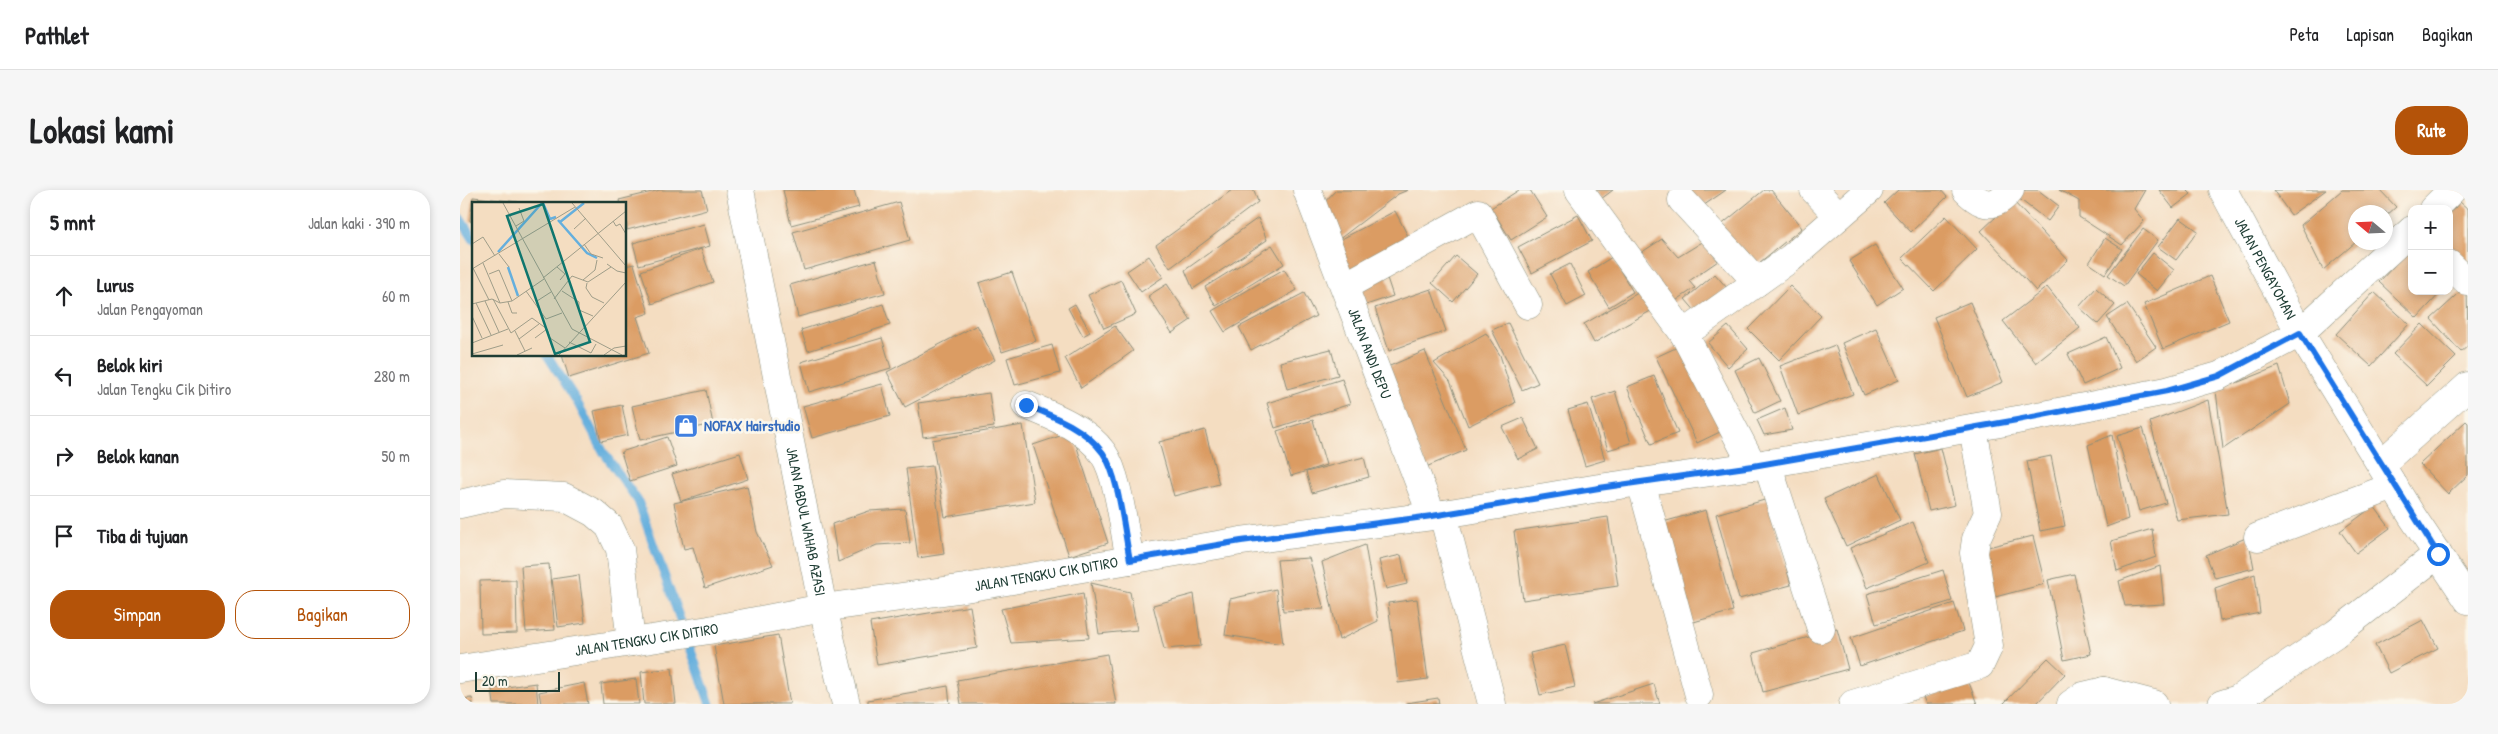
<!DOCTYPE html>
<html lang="id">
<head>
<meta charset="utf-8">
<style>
	:root { --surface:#fff; --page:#f6f6f6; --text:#202124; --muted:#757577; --line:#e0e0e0; --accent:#b45309 }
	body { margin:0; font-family:"Patrick Hand",sans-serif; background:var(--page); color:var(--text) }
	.controls { position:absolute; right:15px; top:15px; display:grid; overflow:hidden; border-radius:10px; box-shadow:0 2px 8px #0003 }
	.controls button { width:45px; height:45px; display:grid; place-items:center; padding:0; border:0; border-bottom:1px solid var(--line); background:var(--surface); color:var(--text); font:25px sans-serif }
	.compass { position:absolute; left:1888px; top:15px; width:45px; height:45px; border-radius:50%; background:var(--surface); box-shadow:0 2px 8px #0003; rotate:289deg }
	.scale { position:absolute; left:15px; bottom:12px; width:85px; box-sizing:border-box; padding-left:5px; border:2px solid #1f3d34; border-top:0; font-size:14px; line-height:18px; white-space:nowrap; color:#1f3d34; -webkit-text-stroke:4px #fbf7ec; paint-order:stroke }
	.stop { position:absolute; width:15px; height:15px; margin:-11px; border:4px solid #1a73e8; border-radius:50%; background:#fff }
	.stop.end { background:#1a73e8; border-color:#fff; box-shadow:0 1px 5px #0008 }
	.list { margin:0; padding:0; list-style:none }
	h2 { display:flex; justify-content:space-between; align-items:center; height:65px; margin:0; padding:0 20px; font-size:21px }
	h2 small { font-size:16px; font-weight:400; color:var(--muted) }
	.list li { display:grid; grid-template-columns:32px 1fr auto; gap:15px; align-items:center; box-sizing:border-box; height:80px; padding:0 20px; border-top:1px solid var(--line) }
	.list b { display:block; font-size:19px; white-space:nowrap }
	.list p { margin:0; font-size:16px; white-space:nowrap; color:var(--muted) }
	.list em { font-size:16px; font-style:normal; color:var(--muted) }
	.actions { display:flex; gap:10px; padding:15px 20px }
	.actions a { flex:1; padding:11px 0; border:1px solid var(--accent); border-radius:20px; text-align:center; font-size:18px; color:var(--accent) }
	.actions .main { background:var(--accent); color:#fff }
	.icon { flex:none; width:28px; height:28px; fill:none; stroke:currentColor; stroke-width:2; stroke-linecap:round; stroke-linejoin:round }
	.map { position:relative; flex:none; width:2008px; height:514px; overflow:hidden; border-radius:20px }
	header { display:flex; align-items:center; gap:30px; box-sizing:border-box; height:70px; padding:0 25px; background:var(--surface); border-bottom:1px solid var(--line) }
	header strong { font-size:24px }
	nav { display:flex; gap:28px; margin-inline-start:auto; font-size:18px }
	.intro { display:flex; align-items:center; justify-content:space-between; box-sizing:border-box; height:120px; padding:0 30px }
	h1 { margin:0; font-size:35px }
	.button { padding:12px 22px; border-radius:20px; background:var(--accent); color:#fff; font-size:18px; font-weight:700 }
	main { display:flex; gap:30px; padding:0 30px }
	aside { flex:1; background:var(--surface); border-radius:20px; box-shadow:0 2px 8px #0003 }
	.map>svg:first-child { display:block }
</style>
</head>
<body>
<header>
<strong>Pathlet</strong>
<nav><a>Peta</a><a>Lapisan</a><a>Bagikan</a></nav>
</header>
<div class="intro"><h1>Lokasi kami</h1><a class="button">Rute</a></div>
<main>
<aside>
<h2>5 mnt<small>Jalan kaki · 390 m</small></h2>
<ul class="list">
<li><svg class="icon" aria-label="ahead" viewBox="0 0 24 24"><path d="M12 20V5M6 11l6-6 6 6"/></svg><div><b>Lurus</b><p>Jalan Pengayoman</p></div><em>60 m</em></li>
<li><svg class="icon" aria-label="left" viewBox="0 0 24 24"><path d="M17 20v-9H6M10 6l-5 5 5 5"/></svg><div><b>Belok kiri</b><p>Jalan Tengku Cik Ditiro</p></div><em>280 m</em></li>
<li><svg class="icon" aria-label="right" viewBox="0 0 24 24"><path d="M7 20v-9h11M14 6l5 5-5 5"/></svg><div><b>Belok kanan</b></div><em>50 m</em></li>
<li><svg class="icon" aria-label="arrive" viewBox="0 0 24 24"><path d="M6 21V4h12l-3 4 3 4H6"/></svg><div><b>Tiba di tujuan</b></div></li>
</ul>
<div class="actions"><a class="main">Simpan</a><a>Bagikan</a></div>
</aside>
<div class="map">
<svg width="2008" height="514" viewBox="0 0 2008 514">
	<rect width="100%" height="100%" fill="#fbf7ec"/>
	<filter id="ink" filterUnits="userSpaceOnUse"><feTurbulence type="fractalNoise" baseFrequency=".02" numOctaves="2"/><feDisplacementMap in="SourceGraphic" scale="10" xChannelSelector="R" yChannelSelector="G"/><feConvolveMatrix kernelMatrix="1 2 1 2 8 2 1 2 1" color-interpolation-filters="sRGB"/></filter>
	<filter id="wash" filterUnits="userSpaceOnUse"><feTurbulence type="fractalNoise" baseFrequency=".0096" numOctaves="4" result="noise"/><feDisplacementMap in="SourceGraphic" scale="20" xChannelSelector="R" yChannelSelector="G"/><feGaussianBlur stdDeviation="1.12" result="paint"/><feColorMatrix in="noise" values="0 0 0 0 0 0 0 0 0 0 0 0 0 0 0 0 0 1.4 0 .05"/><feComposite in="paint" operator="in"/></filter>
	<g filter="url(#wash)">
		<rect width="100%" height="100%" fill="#f4ddc1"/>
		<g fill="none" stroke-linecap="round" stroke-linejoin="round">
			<path stroke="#65afdd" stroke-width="9" d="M0,28L14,50
				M87,165L116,210L144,263L178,311L250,514"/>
		</g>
		<g id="blocks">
			<path fill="#db9c64" d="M200,0H242L247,19L167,40L165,14H160L159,10Z
				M323,0H394L399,17L331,35Z
				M772,0H794L798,12L710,78L696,55Z
				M876,0H948L938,4L878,50L858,19Z
				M1059,0H1070L1087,27L1051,50L1031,18Z
				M1135,0H1153L1141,9Z
				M1223,0H1266L1237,20Z
				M1304,0H1311L1342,38L1294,77L1260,36Z
				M1438,0H1481L1487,7L1451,42L1424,13Z
				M1564,0H1578L1599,16L1588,31L1558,8Z
				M1599,0H1685L1674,19L1684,31L1662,55L1619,27V11Z
				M1699,0H1727L1731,4L1713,18Z
				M1813,0H1866L1831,25Z
				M1882,0H1920L1936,17L1926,26V22H1896V52L1863,80L1841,35Z
				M13,7L58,12V14H14V32L10,31Z
				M1553,11L1608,70L1576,101L1521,41Z
				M439,12L450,50L344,80L333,42Z
				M2000,12L2008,19V78L1989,61V25Z
				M935,21L951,52L890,83L874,53Z
				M1118,25L1132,51L1072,83L1058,57Z
				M1486,26L1517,59L1474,101L1442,68Z
				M798,28L807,50L733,99L725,80Z
				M1720,28L1738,41L1716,70L1698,57Z
				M244,34L250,56L179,75L173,53Z
				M1683,39L1698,50L1664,96L1648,85Z
				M1645,48L1662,59L1645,84L1629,73Z
				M1202,49L1218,67L1244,51L1258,71L1229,91L1235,98L1211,114L1179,64Z
				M812,55L824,74L756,116L745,97Z
				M1415,55L1443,98L1417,115L1389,71Z
				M241,59L253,92L192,114L181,81Z
				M1949,60L1952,63V101H1982L1957,128L1919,92Z
				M1693,63L1714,80L1697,101L1676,84Z
				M689,66L703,87L681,102L667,81Z
				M996,66L1017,84L993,112L972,93Z
				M1152,67L1173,102L1149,117L1128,82Z
				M416,70L425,103L338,127L330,95Z
				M174,74L189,123L177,127L189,163L109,188L102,165H165V76Z
				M1110,74L1126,106L1107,116L1090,84Z
				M824,79L837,100L765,142L752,121Z
				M552,82L576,151L542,162L519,93Z
				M1255,84L1267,98L1237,123L1225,109Z
				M926,85L933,106L903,116L896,95Z
				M1750,86L1769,131L1703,159L1684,114Z
				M661,90L676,124L644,138L628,105Z
				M707,94L731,130L712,143L688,106Z
				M1330,96L1361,126L1319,170L1288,139Z
				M2007,96L2008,156L2001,162L1971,129Z
				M1587,97L1620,138L1576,173L1543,131Z
				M1636,98L1655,115L1638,134L1619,117Z
				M971,99L986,141L929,161L915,118Z
				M1183,100L1194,119L1134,153L1124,134Z
				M1914,102L1949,134L1911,176L1876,144Z
				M844,103L856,126L791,160L779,137Z
				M1510,112L1543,192L1507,207L1474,127Z
				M423,114L430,135L348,161L341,140Z
				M615,114L630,142L623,146L608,118Z
				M1667,114L1696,157L1676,171L1647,127Z
				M1048,133L1078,193L1062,200L1032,140Z
				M1962,134L1996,167L1967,196L1933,164Z
				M517,135L535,170L445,217L427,182Z
				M655,136L673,161L621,198L605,168Z
				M1268,136L1288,159L1268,177L1248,153Z
				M1416,138L1439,190L1404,205L1382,153Z
				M1026,143L1040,165L1055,213L1008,236L990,191L974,173Z
				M1646,147L1660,178L1623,195L1608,164Z
				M422,148L431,178L349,202L341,172Z
				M592,155L600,183L555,195L547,168Z
				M1222,155L1262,241L1237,253L1196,167Z
				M1375,155L1393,204L1338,225L1320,176Z
				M871,159L878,185L827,199L820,172Z
				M965,161L1006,260L966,277L925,178Z
				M1299,168L1320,211L1295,223L1275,180Z
				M1819,176L1830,214L1763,259L1756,201Z
				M1194,186L1218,243L1191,254L1167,197Z
				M882,189L890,214L815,238L807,213Z
				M422,194L430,226L352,248L343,216Z
				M246,200L253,234L180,250L172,216Z
				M1155,201L1171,253L1148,260L1132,209Z
				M529,203L534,237L463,247L458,213Z
				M1748,210L1768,324L1717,330L1690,232Z
				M1128,214L1145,270L1125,276L1108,220Z
				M162,215L168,245L141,251L134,221Z
				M1325,218L1332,240L1304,245L1297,230Z
				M1063,228L1078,259L1058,269L1042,237Z
				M853,230L866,275L831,286L817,241Z
				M2006,231L2008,233V285L1988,304L1960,274Z
				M563,235L575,312L485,327L472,250Z
				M1683,238L1706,313L1679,321L1657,246Z
				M745,240L759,294L714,306L699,252Z
				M612,242L648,353L609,366L573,255Z
				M1652,245L1668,329L1646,337L1628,255Z
				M207,247L217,276L170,291L161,262Z
				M1481,258L1495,315L1469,321L1455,264Z
				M280,263L288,289L221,311L212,284Z
				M1591,266L1605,336L1580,341L1567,271Z
				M904,267L909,287L852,303L846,282Z
				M472,276L484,364L458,368L446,279Z
				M1419,284L1440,330L1386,356L1364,309Z
				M287,296L297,342L313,375L245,398L233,357L224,359L214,313Z
				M1308,309L1331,395L1279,409L1256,324Z
				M1914,316L1930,338L1896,363L1880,341Z
				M445,319L450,353L417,355L378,372L372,334L409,321Z
				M1246,320L1273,421L1230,433L1203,332Z
				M1148,327L1158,396L1063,410L1054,341Z
				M1453,332L1469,372L1407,398L1390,358Z
				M1692,339L1696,367L1657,381L1651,351Z
				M1573,346L1585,394L1535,407L1524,358Z
				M1788,347L1794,378L1755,388L1746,365Z
				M905,355L918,431L879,450L862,372Z
				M941,365L947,394L926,399L919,370Z
				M849,368L864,419L823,421L817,370Z
				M89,374L95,440L66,442L61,376Z
				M1700,376L1704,414L1665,416L1659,391Z
				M1483,380L1492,411L1416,434L1407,404Z
				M1614,384L1631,464L1604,470L1588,390Z
				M1795,384L1800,423L1760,431L1755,398Z
				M119,385L125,433L98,437L92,389Z
				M56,390L57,443L21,444L20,391Z
				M631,393L670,402L677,440L639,444Z
				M816,399L823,454L765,445L770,409Z
				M623,403L629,448L551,453L541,419Z
				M734,404L741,456L704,459L693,415Z
				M957,409L968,489L938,493L928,413Z
				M1494,413L1503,441L1400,476L1391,448Z
				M510,416L517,458L417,475L410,433Z
				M1963,430L1978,458L1929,483L1915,455Z
				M1377,439L1388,479L1303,502L1293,463Z
				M318,445L330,514H264L254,456Z
				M1105,455L1115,497L1080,505L1070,463Z
				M647,464L656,514H501L497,490Z
				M1588,468L1605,484L1576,514H1543Z
				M212,478L216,514H184L181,482Z
				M176,489L179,514H143L141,494Z
				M1508,490L1517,514H1466L1463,507Z
				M76,493L78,514H34L32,499Z
				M124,493L128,514H81L79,502Z
				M1194,494L1200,514H1132Z
				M488,496L490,514H408V510Z
				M12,508L13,514H0V509Z
				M978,508L979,514H946V513Z"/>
		</g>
	</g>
	<g filter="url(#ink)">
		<use href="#blocks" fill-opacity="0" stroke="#8a8d7a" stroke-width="1"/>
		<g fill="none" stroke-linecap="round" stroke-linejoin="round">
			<defs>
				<g id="minor">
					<path id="s1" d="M280,0L363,418L386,514"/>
					<path id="s2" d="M847,0L972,326"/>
					<path d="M1119,0L1224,144L1293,276"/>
					<path d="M1354,0L1379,26"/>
					<path d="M1506,0C1522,16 1534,20 1550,0"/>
					<path id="s3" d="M1763,0L1840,143L1952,326L2008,410"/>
					<path d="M1222,10L1297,92"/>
					<path d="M1973,19L1992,0"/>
					<path d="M1989,74L2008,92"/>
					<path d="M885,96L1018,23L1068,115"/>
					<path d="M1224,144L1331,68L1409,0"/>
					<path d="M566,215C593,226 625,238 643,263C659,286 664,342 670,370"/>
					<path d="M1307,273L1361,439"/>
					<path d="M1921,274L2008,196"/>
					<path d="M1181,292L1239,505"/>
					<path d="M0,314L44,304L104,307L134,323L149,336L160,359L171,452"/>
					<path d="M983,324L1032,514"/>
					<path d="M1798,347L1934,296"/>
					<path id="s4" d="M0,479L249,440L363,418L505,398L781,351L972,326L1139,298L1293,276L1557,230L1707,201L1759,186L1840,143L1952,40"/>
					<path d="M1393,514L1520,475L1529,456L1514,363L1516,349L1528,323L1513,238"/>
					<path d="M1611,514L1623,506L1644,501"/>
					<path d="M1647,514L1644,501L1694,514"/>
					<path d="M1762,514L1778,509L1875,444L1978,364"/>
				</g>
			</defs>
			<use href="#minor" stroke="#8a8d7a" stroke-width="29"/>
			<use href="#minor" stroke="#fff" stroke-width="28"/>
		</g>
	</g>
	<g fill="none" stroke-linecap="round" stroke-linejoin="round" filter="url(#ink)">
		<path stroke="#1a73e8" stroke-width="6" d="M566,215C593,226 625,238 643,263C659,286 664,341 670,370L781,351L972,326L1139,298L1293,276L1557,230L1707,201L1759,186L1840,143L1978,364"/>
	</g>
	<defs>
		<symbol id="shop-square" viewBox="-11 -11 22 22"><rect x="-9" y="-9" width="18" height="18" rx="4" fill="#3f7fe0" stroke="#fbf7ec"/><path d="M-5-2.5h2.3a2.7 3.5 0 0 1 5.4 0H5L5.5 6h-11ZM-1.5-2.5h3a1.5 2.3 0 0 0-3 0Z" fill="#fff"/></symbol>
	</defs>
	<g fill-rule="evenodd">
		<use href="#shop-square" x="212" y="222" width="28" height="28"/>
	</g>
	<g text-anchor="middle" stroke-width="5" stroke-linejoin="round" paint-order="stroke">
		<g font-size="15" fill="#1f3d34" stroke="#fbf7ec">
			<text dy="5" stroke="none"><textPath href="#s3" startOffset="89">JALAN PENGAYOMAN</textPath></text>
			<text dy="5" stroke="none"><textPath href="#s2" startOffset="175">JALAN ANDI DEPU</textPath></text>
			<text dy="5" stroke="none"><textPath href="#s1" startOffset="338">JALAN ABDUL WAHAB AZASI</textPath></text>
			<text dy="5" stroke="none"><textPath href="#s4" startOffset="594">JALAN TENGKU CIK DITIRO</textPath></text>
			<text dy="5" stroke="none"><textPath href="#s4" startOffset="189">JALAN TENGKU CIK DITIRO</textPath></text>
		</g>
		<g font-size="15" font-weight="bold" fill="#366cbe" stroke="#fbf7ec" text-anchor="start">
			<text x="244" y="241">NOFAX Hairstudio</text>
		</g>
	</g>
	<g transform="translate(12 12)">
		<rect width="154" height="154" fill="#f4ddc1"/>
		<path fill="none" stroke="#65afdd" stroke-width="2.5" d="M71,1L78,17L84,15M86,18L115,51L125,56M88,20L112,1M26,50L70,1M36,65L46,94"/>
		<path fill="none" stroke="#9f9d89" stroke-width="1" d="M31,1L100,127L150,153M100,1L154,64M141,19L144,24L148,22L154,32M44,24L52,19L47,6M102,27L114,16M0,42L11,35L23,54M112,42L119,52L131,56M27,52L37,65M11,61L28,101M135,62L145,69L154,71M85,65L93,72L88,78M1,66L17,98M0,67L103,5M17,72L27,68L40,99M71,76L154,9M111,78L123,68L125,58M115,81L114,86L120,95L132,101M54,89L74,117L90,111M90,89L107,100V108L121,114M21,97L39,131L60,116L75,127M82,97L100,74L116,80L139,65M13,99L27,130M65,99L79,90M36,100L40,111H45M4,101L19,133M0,102L20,97L28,101L40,99L72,77M0,114L10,136M43,129L53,149M63,136L75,127L78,136L93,146M47,137L67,122M97,140L119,151L124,142M0,141L36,127M0,152L31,143M45,153L60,146M87,153L154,80M132,153L142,146L154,144"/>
		<path fill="#0f766e" fill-opacity="0.15" stroke="#0f766e" stroke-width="2.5" d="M71,2L118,140L83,152L35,14Z"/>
		<rect width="154" height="154" fill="none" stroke="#1f3d34" stroke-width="2.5"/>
	</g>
</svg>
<div class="controls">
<button>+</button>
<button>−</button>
</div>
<svg class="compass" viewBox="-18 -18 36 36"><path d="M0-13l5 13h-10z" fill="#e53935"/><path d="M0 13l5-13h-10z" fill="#757577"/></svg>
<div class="scale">20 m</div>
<div class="stop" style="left:1978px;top:364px"></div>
<div class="stop end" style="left:566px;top:215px"></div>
</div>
</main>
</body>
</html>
